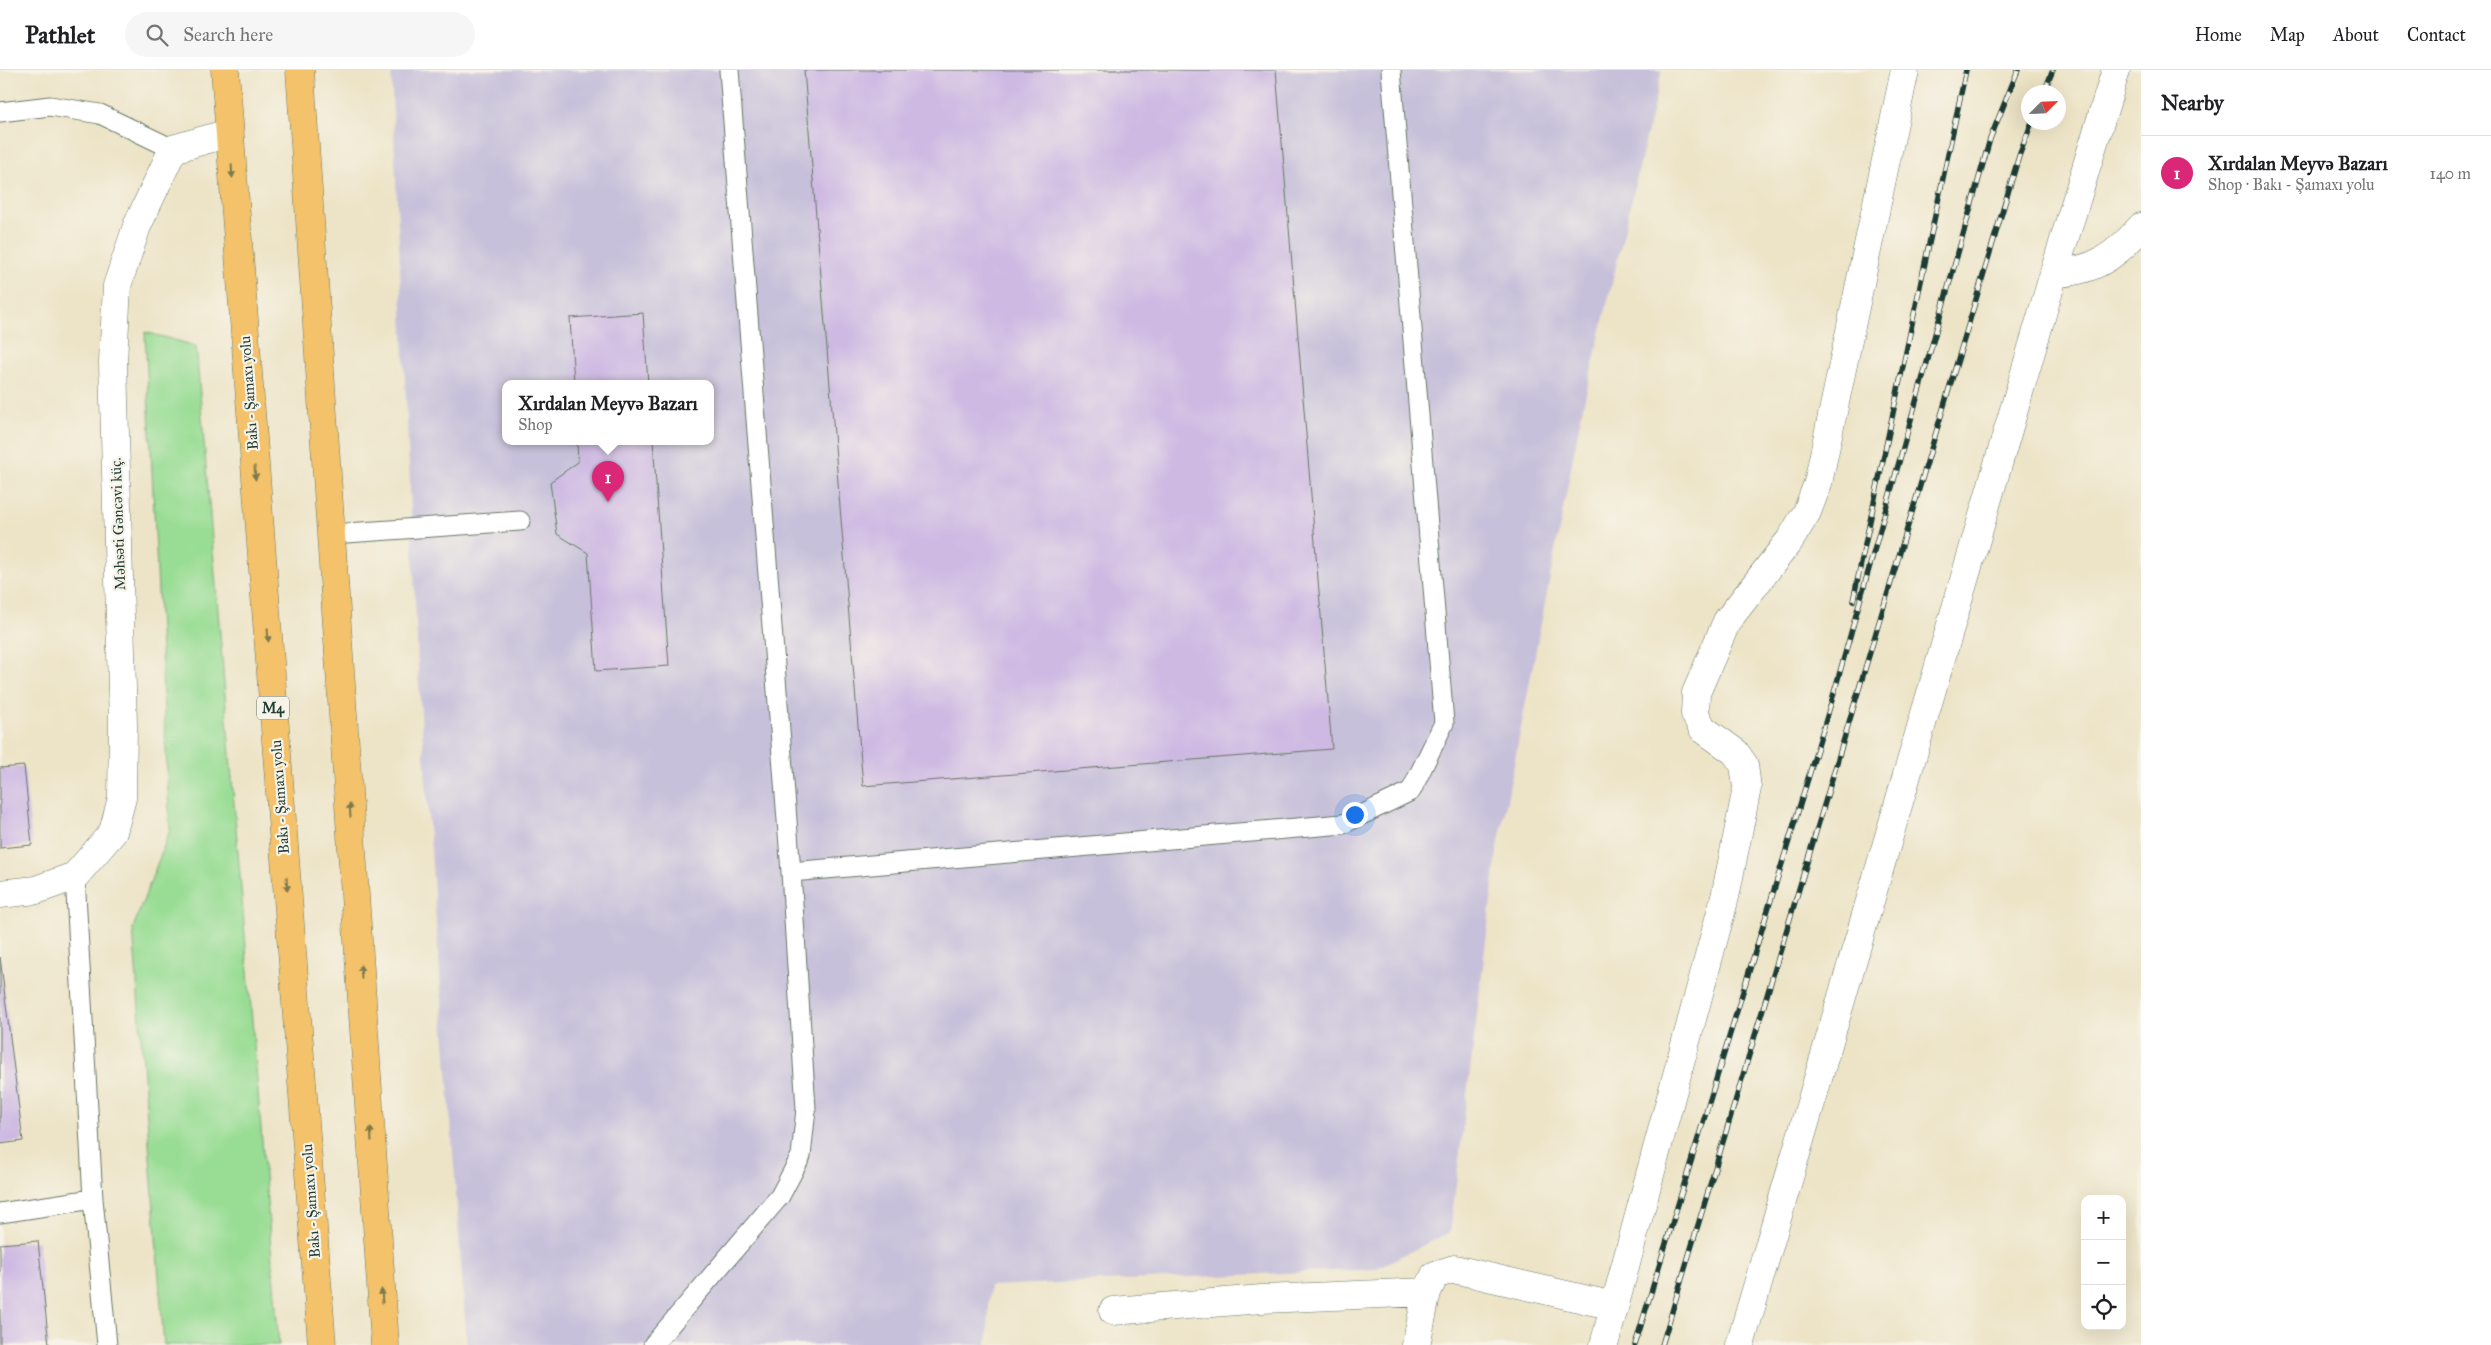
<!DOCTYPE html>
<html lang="en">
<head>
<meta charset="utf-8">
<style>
	:root { --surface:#fff; --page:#f6f6f6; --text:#202124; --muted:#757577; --line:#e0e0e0; --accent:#db2777 }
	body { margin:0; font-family:"IM FELL Great Primer",serif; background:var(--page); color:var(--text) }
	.controls { position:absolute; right:15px; bottom:15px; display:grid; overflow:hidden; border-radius:10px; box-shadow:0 5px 20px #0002 }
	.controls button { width:45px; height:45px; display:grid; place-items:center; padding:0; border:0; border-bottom:1px solid var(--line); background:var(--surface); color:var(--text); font:25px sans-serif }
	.compass { position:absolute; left:2021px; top:15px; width:45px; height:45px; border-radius:50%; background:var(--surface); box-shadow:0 5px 20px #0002; rotate:66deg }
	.you { position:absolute; left:1354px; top:744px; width:18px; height:18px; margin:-12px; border:4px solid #fff; border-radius:50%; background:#1a73e8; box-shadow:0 0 0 8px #1a73e833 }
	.badge { display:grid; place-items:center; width:32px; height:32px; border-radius:50%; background:var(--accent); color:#fff; font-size:16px; font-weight:700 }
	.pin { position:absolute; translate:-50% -41px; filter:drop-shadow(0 1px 2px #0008) }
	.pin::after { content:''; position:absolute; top:26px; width:18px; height:15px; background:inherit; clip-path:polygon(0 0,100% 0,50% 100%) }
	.popup { position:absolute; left:502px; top:310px; width:212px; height:65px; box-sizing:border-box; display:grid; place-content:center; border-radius:10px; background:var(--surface); filter:drop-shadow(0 1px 4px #0005); font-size:16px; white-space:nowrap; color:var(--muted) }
	.popup b { font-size:19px; color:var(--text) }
	.popup::after { content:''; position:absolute; left:50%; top:100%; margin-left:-10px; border:10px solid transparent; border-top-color:var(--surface) }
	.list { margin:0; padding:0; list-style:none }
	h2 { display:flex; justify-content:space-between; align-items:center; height:65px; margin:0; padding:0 20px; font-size:21px }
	h2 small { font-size:16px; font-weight:400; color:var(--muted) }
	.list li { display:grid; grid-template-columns:32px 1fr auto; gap:15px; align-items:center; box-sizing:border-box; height:75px; padding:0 20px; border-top:1px solid var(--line) }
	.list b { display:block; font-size:19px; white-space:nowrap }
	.list p { margin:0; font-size:16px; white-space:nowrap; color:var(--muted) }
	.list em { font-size:16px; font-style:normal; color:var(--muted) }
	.icon { flex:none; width:28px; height:28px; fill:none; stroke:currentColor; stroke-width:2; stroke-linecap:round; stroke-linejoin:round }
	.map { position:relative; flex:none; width:2141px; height:1275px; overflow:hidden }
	header { display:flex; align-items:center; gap:30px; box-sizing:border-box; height:70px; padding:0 25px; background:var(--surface); border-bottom:1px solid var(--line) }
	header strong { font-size:24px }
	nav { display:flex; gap:28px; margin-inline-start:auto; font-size:18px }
	.search { width:350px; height:45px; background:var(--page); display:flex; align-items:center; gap:12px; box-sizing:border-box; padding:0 18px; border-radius:28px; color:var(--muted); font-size:19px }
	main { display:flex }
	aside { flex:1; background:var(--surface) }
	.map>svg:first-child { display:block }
</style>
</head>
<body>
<header>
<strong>Pathlet</strong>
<div class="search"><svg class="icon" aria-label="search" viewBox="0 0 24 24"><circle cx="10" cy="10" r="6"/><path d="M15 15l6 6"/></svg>Search here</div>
<nav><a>Home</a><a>Map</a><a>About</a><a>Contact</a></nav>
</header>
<main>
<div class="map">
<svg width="2141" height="1275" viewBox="0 0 2141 1275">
	<rect width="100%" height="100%" fill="#f7f3e8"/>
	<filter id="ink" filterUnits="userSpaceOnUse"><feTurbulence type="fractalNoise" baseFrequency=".02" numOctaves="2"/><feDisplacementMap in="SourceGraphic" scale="10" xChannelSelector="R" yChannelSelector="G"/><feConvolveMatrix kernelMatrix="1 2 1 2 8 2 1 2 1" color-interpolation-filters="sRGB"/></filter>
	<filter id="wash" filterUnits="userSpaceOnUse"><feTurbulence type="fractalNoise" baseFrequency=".0096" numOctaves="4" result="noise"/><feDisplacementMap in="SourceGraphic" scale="20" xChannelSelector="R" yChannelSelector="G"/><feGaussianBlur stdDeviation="1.12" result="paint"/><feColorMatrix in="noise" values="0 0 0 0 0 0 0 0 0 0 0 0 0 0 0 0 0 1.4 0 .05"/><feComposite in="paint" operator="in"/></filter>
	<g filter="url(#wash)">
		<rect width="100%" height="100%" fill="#ede4c7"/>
		<path fill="#c6c0da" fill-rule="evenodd" d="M391,0H1662L1582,341L1497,782L1450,1162L1375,1199L990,1216L987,1275H467L419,616ZM506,313H710V371H506Z"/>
		<path fill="#99dd94" stroke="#5c8d64" d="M145,262L196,276L279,1275H164L133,858L170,760Z"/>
		<g id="blocks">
			<path fill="#ceb9e3" d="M804,0H1276L1332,679L863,716Z
				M643,243L648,313H574L570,248Z
				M577,371H653L669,596L596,601L588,483L557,464L550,412L578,392Z
				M24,696L32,775L0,778V698Z
				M0,887L23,1071L0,1074Z
				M38,1171L49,1275H0V1174Z"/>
		</g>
	</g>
	<g filter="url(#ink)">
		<use href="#blocks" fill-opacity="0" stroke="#677767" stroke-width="1"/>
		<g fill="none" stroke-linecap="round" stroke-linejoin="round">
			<defs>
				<path id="lane" d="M0,42L50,36L100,44L173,79
					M332,464L520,451
					M791,802L1343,754L1411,721L1444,653L1391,0
					M75,806L93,1129L107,1275
					M0,1143L93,1129
					M653,1275L780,1126L801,1086L806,1039L791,802L729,0"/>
				<path id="street" d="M2054,203C2093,202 2116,186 2141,157
					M0,824L36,820L75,806L113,762L122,728L123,655L113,292L117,216L137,156L173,79L229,63
					M1113,1241L1262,1229L1427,1222
					M1416,1275L1427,1222L1435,1205L1454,1199L1614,1236
					M1604,1275L1725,827L1747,718L1744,695L1735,682L1703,659L1695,644L1696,623L1727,551L1790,470L1807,442L1818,413L1905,0
					M1740,1275L2054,203L2116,0"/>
				<path id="highway" d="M225,0L322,1275
					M300,0L385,1275"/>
			</defs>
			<use href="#lane" stroke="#677767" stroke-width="21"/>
			<use href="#street" stroke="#677767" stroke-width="29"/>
			<use href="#highway" stroke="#677767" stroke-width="29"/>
			<use href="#lane" stroke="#fff" stroke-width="19"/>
			<use href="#street" stroke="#fff" stroke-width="28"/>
			<use href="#highway" stroke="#f3c26a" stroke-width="28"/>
			<defs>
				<path id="rail" d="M2044,22L2053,0
					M1853,531L1966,0
					M1635,1275L1832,630L1990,69L2018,0
					M1662,1275L2019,86L2032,52"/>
			</defs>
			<use href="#rail" stroke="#1f3d34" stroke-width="5.5"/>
			<use href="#rail" stroke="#f7f3e8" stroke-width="4" stroke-dasharray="11" stroke-linecap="butt"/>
		</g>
		<defs><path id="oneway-solid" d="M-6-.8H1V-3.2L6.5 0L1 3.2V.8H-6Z" transform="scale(1.25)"/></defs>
		<g fill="#7e794c">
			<use href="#oneway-solid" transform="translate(232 101) rotate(86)"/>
			<use href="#oneway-solid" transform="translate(255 403) rotate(86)"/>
			<use href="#oneway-solid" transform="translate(268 565) rotate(86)"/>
			<use href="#oneway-solid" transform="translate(350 740) rotate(-94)"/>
			<use href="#oneway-solid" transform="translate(287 814) rotate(86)"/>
			<use href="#oneway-solid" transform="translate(361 902) rotate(-94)"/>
			<use href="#oneway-solid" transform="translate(371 1064) rotate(-94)"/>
			<use href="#oneway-solid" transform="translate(382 1226) rotate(-94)"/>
		</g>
	</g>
	<g text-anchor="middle" stroke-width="4.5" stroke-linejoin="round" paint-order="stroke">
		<rect fill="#f7f3e8" stroke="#60746a" stroke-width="1" x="257" y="626.5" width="32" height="23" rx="4"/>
		<g font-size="14" font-weight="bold" fill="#1f3d34">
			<text x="273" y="643">M4</text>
		</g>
		<g font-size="15" fill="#1f3d34" stroke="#f7f3e8">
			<text transform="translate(249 323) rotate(-94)" y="5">Bakı - Şamaxı yolu</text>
			<text transform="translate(118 454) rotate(-92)" y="5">Məhsəti Gəncəvi küç.</text>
			<text transform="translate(280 727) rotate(-94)" y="5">Bakı - Şamaxı yolu</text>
			<text transform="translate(311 1131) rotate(-94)" y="5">Bakı - Şamaxı yolu</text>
		</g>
	</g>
</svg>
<div class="controls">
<button>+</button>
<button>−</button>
<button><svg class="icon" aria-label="locate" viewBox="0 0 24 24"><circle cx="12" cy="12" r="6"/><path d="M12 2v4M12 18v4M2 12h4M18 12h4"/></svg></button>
</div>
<svg class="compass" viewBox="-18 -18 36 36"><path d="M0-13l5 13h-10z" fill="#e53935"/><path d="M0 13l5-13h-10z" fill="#757577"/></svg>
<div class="you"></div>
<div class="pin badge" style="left:608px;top:432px">1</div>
<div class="popup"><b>Xırdalan Meyvə Bazarı</b>Shop</div>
</div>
<aside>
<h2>Nearby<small></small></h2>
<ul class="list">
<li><span class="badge">1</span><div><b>Xırdalan Meyvə Bazarı</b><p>Shop · Bakı - Şamaxı yolu</p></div><em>140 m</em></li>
</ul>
</aside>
</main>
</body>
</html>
